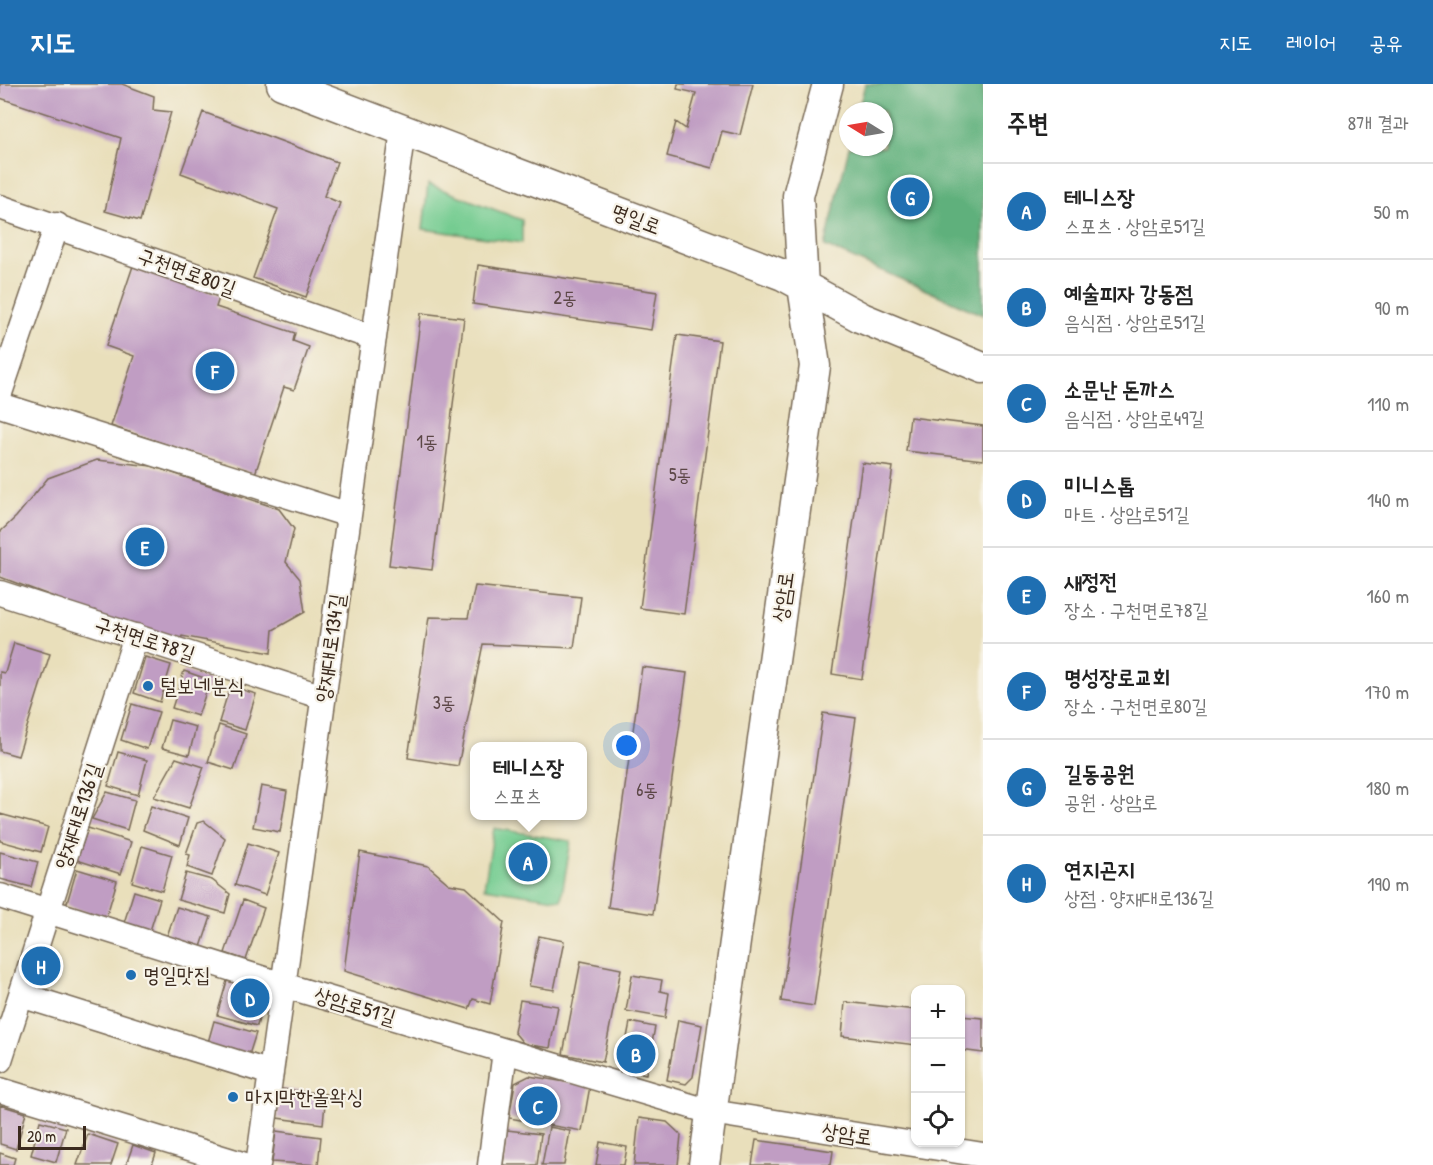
<!DOCTYPE html>
<html lang="ko">
<head>
<meta charset="utf-8">
<style>
	:root { --surface:#fff; --page:#f2f2f2; --text:#222; --muted:#767676; --line:#e0e0e0; --accent:#1f6fb2 }
	body { margin:0; font-family:"Patrick Hand","Poor Story",sans-serif; background:var(--page); color:var(--text) }
	.controls { position:absolute; right:18px; bottom:18px; display:grid; overflow:hidden; border-radius:12px; box-shadow:0 2px 4px #0004 }
	.controls button { width:54px; height:54px; display:grid; place-items:center; padding:0; border:0; border-bottom:2px solid var(--line); background:var(--surface); color:var(--text); font:30px sans-serif }
	.compass { position:absolute; left:839px; top:18px; width:54px; height:54px; border-radius:50%; background:var(--surface); box-shadow:0 2px 4px #0004; rotate:281deg }
	.scale { position:absolute; left:18px; bottom:15px; width:68px; box-sizing:border-box; padding-left:6px; border:3px solid #3b2a1e; border-top:0; font-size:16px; line-height:21px; white-space:nowrap; color:#3b2a1e; -webkit-text-stroke:4px #f7f3e8; paint-order:stroke }
	.you { position:absolute; left:627px; top:662px; width:21px; height:21px; margin:-15px; border:4px solid #fff; border-radius:50%; background:#1a73e8; box-shadow:0 0 0 9px #1a73e833 }
	.badge { display:grid; place-items:center; width:39px; height:39px; border-radius:50%; background:var(--accent); color:#fff; font-size:20px; font-weight:700 }
	.pin { position:absolute; translate:-50% -50%; border:3px solid #fff; box-shadow:0 2px 6px #0006 }
	.popup { position:absolute; left:470px; top:658px; width:117px; height:78px; box-sizing:border-box; display:grid; place-content:center; border-radius:12px; background:var(--surface); filter:drop-shadow(0 2px 4px #0005); font-size:20px; white-space:nowrap; color:var(--muted) }
	.popup b { font-size:22px; color:var(--text) }
	.popup::after { content:''; position:absolute; left:50%; top:100%; margin-left:-12px; border:12px solid transparent; border-top-color:var(--surface) }
	.list { margin:0; padding:0; list-style:none }
	h2 { display:flex; justify-content:space-between; align-items:center; height:78px; margin:0; padding:0 24px; font-size:26px }
	h2 small { font-size:20px; font-weight:400; color:var(--muted) }
	.list li { display:grid; grid-template-columns:39px 1fr auto; gap:18px; align-items:center; box-sizing:border-box; height:96px; padding:0 24px; border-top:2px solid var(--line) }
	.list b { display:block; font-size:22px; white-space:nowrap }
	.list p { margin:0; font-size:20px; white-space:nowrap; color:var(--muted) }
	.list em { font-size:20px; font-style:normal; color:var(--muted) }
	.icon { flex:none; width:33px; height:33px; fill:none; stroke:currentColor; stroke-width:2; stroke-linecap:round; stroke-linejoin:round }
	.map { position:relative; flex:none; width:983px; height:1081px; overflow:hidden }
	header { display:flex; align-items:center; gap:36px; box-sizing:border-box; height:84px; padding:0 30px; background:var(--accent); color:#fff }
	header strong { font-size:28px }
	nav { display:flex; gap:33px; margin-inline-start:auto; font-size:21px }
	main { display:flex }
	aside { flex:1; background:var(--surface) }
	.map>svg:first-child { display:block }
</style>
</head>
<body>
<header>
<strong>지도</strong>
<nav><a>지도</a><a>레이어</a><a>공유</a></nav>
</header>
<main>
<div class="map">
<svg width="983" height="1081" viewBox="0 0 983 1081">
	<rect width="100%" height="100%" fill="#f7f3e8"/>
	<filter id="ink" filterUnits="userSpaceOnUse"><feTurbulence type="fractalNoise" baseFrequency=".0167" numOctaves="2"/><feDisplacementMap in="SourceGraphic" scale="12" xChannelSelector="R" yChannelSelector="G"/><feConvolveMatrix kernelMatrix="1 2 1 2 8 2 1 2 1" color-interpolation-filters="sRGB"/></filter>
	<filter id="wash" filterUnits="userSpaceOnUse"><feTurbulence type="fractalNoise" baseFrequency=".008" numOctaves="4" result="noise"/><feDisplacementMap in="SourceGraphic" scale="24" xChannelSelector="R" yChannelSelector="G"/><feGaussianBlur stdDeviation="1.35" result="paint"/><feColorMatrix in="noise" values="0 0 0 0 0 0 0 0 0 0 0 0 0 0 0 0 0 1.4 0 .05"/><feComposite in="paint" operator="in"/></filter>
	<g filter="url(#wash)">
		<rect width="100%" height="100%" fill="#e9dfbb"/>
		<path fill="#74cc91" stroke="#587b58" stroke-width="1.5" d="M428,100L522,136V159L423,145Z
			M494,744L571,757L561,816L484,804Z"/>
		<path fill="#5fb07b" stroke="#4d6d4c" stroke-width="1.5" d="M865,0H983V231L825,162L849,63H884V27H858Z"/>
		<g id="blocks">
			<path fill="#c09dc3" d="M0,0H122L154,12L153,26L171,28L140,137L105,127L121,54L0,14Z
				M678,0H753L740,51L722,47L712,84L667,72L676,38L686,45L696,9L677,5Z
				M203,28L337,78L324,112L340,119L306,213L253,194L278,125L181,89Z
				M478,181L657,208L651,246L473,220Z
				M133,182L220,211L216,223L295,249L293,257L309,263L294,306L284,303L255,390L111,342L134,272L106,262Z
				M421,229L464,234L432,486L389,481Z
				M677,251L720,257L684,530L640,524Z
				M910,333L983,342V376L906,367Z
				M97,376L152,382L279,425L294,445L286,478L300,495L305,528L273,546L271,569L182,552L179,559L56,521L57,514L0,493V448L16,433L48,394Z
				M862,379L893,383L862,595L832,590Z
				M475,502L581,513L574,564L483,560L458,682L408,674L429,533L468,534Z
				M14,559L50,570L18,672L0,667V588L5,589Z
				M145,573L171,581L160,618L134,609Z
				M642,583L687,589L653,830L608,823Z
				M184,587L210,596L198,632L172,624Z
				M230,602L256,610L245,646L219,638Z
				M132,620L159,628L147,665L121,656Z
				M823,629L856,634L814,922L781,917Z
				M170,636L196,643L189,671L162,664Z
				M219,641L246,650L234,686L208,678Z
				M118,668L147,676L138,711L108,702Z
				M176,674L204,683L189,724L154,713Z
				M261,702L287,707L280,748L253,743Z
				M107,708L135,716L127,746L92,735Z
				M151,722L188,734L180,761L143,746Z
				M0,730L48,743L41,768L0,757Z
				M204,737L225,754L212,792L187,783L190,771L186,770L197,739Z
				M88,744L131,758L121,790L77,776Z
				M248,759L279,769L265,811L235,801Z
				M142,762L172,771L162,807L132,798Z
				M0,768L38,778L31,803L0,795Z
				M360,768L428,782L449,800L466,803L504,838L490,920L473,915L469,925L344,887Z
				M77,785L117,797L106,834L66,822Z
				M186,789L212,796L230,810L225,829L178,816Z
				M134,807L160,815L149,850L123,842Z
				M243,816L264,824L246,876L225,869Z
				M177,823L211,833L200,866L166,855Z
				M539,852L564,857L554,906L529,902Z
				M581,877L621,885L603,978L563,970Z
				M632,891L662,896L660,907L669,909L665,934L626,927Z
				M227,897L257,906L263,920L257,942L217,931Z
				M520,916L558,922L550,964L524,960L514,948Z
				M845,918L916,926V961L842,952Z
				M960,932L983,934V969L960,966Z
				M678,936L702,941L693,993L686,1000L667,996Z
				M214,937L256,949L248,974L207,962Z
				M630,938L655,943L646,990L621,985Z
				M529,992L590,1002L582,1047L509,1034L515,999Z
				M281,1005L326,1010L323,1040L277,1034Z
				M0,1021L26,1029L16,1065L0,1060Z
				M639,1034L667,1038L681,1051L678,1081H634Z
				M40,1037L66,1044L56,1078L31,1071Z
				M549,1043L570,1047L564,1081H542Z
				M507,1046L541,1050L537,1081H503Z
				M276,1047L321,1053L318,1081L272,1078Z
				M88,1050L118,1060L111,1081H77Z
				M756,1056L833,1067L831,1081H752Z
				M600,1058L627,1063L624,1081H596Z
				M133,1061L156,1069L152,1081H126Z
				M0,1069L15,1074L13,1081H0Z"/>
		</g>
	</g>
	<g filter="url(#ink)">
		<use href="#blocks" fill-opacity="0" stroke="#786955" stroke-width="1.5"/>
		<g fill="none" stroke-linecap="round" stroke-linejoin="round">
			<defs>
				<path id="minor" d="M0,123L374,254
					M0,309L57,141
					M0,321L349,431
					M0,509L323,613
					M0,812L283,901L711,1028L983,1071
					M21,911L271,989
					M0,976L136,552
					M0,1006L245,1081
					M258,1081L403,46
					M490,1081L505,967"/>
				<path id="tertiary" d="M282,0L783,191L862,234L983,284
					M704,1081L815,282L803,202L798,112L828,0"/>
			</defs>
			<use href="#minor" stroke="#786955" stroke-width="27"/>
			<use href="#tertiary" stroke="#786955" stroke-width="33"/>
			<use href="#minor" stroke="#fff" stroke-width="24"/>
			<use href="#tertiary" stroke="#fff" stroke-width="30"/>
		</g>
	</g>
	<g fill="#1f6fb2" stroke="#f7f3e8" stroke-width="2">
		<circle cx="148" cy="602" r="6"/>
		<circle cx="131" cy="891" r="6"/>
		<circle cx="233" cy="1013" r="6"/>
	</g>
	<g text-anchor="middle" stroke-width="4.5" stroke-linejoin="round" paint-order="stroke">
		<g font-size="18" fill="#5c4747">
			<text x="565" y="220">2동</text>
			<text x="427" y="364">1동</text>
			<text x="680" y="397">5동</text>
			<text x="444" y="625">3동</text>
			<text x="647" y="712">6동</text>
		</g>
		<g font-size="21" fill="#3b2a1e" stroke="#f7f3e8">
			<text transform="translate(636 135) rotate(21)" y="7">명일로</text>
			<text transform="translate(187 188) rotate(20)" y="7">구천면로80길</text>
			<text transform="translate(783 513) rotate(-82)" y="7">상암로</text>
			<text transform="translate(145 555) rotate(18)" y="7">구천면로78길</text>
			<text transform="translate(330 564) rotate(-82)" y="7">양재대로134길</text>
			<text transform="translate(78 732) rotate(-72)" y="7">양재대로136길</text>
			<text transform="translate(355 922) rotate(17)" y="7">상암로51길</text>
			<text transform="translate(847 1050) rotate(9)" y="7">상암로</text>
		</g>
		<g font-size="21" fill="#3b2a1e" stroke="#f7f3e8" text-anchor="start">
			<text x="160" y="609">털보네분식</text>
			<text x="143" y="898">명일맛집</text>
			<text x="245" y="1020">마지막한올왁싱</text>
		</g>
	</g>
</svg>
<div class="controls">
<button>+</button>
<button>−</button>
<button><svg class="icon" aria-label="locate" viewBox="0 0 24 24"><circle cx="12" cy="12" r="6"/><path d="M12 2v4M12 18v4M2 12h4M18 12h4"/></svg></button>
</div>
<svg class="compass" viewBox="-18 -18 36 36"><path d="M0-13l5 13h-10z" fill="#e53935"/><path d="M0 13l5-13h-10z" fill="#767676"/></svg>
<div class="scale">20 m</div>
<div class="you"></div>
<div class="pin badge" style="left:528px;top:778px">A</div>
<div class="popup"><b>테니스장</b>스포츠</div>
<div class="pin badge" style="left:636px;top:970px">B</div>
<div class="pin badge" style="left:538px;top:1022px">C</div>
<div class="pin badge" style="left:250px;top:914px">D</div>
<div class="pin badge" style="left:145px;top:463px">E</div>
<div class="pin badge" style="left:215px;top:287px">F</div>
<div class="pin badge" style="left:910px;top:113px">G</div>
<div class="pin badge" style="left:41px;top:882px">H</div>
</div>
<aside>
<h2>주변<small>8개 결과</small></h2>
<ul class="list">
<li><span class="badge">A</span><div><b>테니스장</b><p>스포츠 · 상암로51길</p></div><em>50 m</em></li>
<li><span class="badge">B</span><div><b>예술피자 강동점</b><p>음식점 · 상암로51길</p></div><em>90 m</em></li>
<li><span class="badge">C</span><div><b>소문난 돈까스</b><p>음식점 · 상암로49길</p></div><em>110 m</em></li>
<li><span class="badge">D</span><div><b>미니스톱</b><p>마트 · 상암로51길</p></div><em>140 m</em></li>
<li><span class="badge">E</span><div><b>새정전</b><p>장소 · 구천면로78길</p></div><em>160 m</em></li>
<li><span class="badge">F</span><div><b>명성장로교회</b><p>장소 · 구천면로80길</p></div><em>170 m</em></li>
<li><span class="badge">G</span><div><b>길동공원</b><p>공원 · 상암로</p></div><em>180 m</em></li>
<li><span class="badge">H</span><div><b>연지곤지</b><p>상점 · 양재대로136길</p></div><em>190 m</em></li>
</ul>
</aside>
</main>
</body>
</html>
